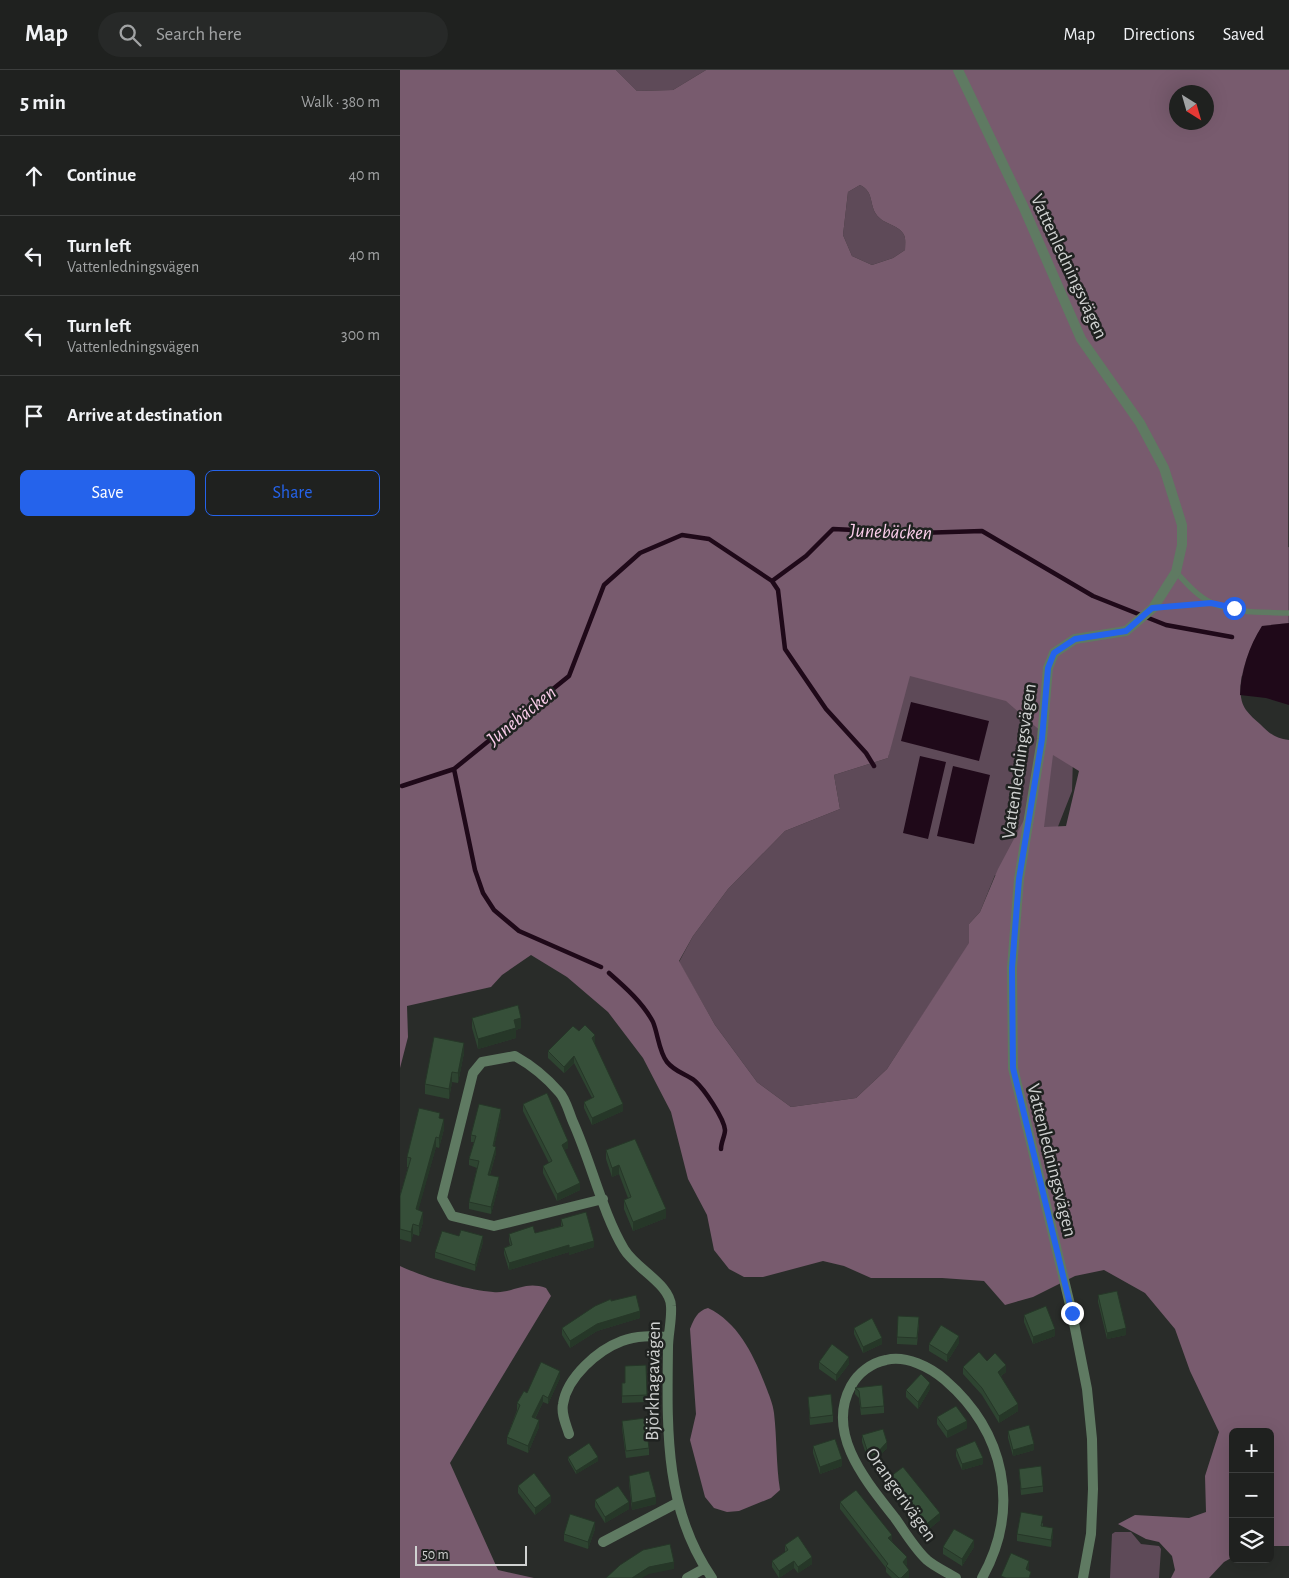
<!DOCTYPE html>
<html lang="en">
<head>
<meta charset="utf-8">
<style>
	:root { --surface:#1f211f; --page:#272928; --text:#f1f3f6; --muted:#a1a3a4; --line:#3c3e3d; --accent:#2563eb }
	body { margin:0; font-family:"Alegreya Sans",sans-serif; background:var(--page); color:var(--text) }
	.controls { position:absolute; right:15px; bottom:15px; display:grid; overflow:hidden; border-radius:8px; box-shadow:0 5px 20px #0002 }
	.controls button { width:45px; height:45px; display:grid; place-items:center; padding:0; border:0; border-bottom:1px solid var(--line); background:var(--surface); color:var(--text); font:25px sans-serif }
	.compass { position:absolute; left:769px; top:15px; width:45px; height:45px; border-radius:50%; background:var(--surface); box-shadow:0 5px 20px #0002; rotate:143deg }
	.scale { position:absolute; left:15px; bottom:12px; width:112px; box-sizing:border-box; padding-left:5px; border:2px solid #d0d2d1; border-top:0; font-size:14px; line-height:18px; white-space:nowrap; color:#d0d2d1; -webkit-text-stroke:4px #1f2220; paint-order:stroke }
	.stop { position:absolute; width:15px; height:15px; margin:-11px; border:4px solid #2563eb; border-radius:50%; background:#fff }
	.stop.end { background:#2563eb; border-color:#fff; box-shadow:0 1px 5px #0008 }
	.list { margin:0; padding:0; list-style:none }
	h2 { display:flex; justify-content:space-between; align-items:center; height:65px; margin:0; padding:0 20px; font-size:21px }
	h2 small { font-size:16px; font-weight:400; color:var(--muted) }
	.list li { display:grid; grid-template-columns:32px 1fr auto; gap:15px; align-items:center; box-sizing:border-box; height:80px; padding:0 20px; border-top:1px solid var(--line) }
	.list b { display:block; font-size:19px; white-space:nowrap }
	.list p { margin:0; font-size:16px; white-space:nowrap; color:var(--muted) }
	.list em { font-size:16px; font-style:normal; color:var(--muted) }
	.actions { display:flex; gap:10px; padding:15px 20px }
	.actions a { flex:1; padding:11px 0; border:1px solid var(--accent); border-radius:8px; text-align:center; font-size:18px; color:var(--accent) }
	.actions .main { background:var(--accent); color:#fff }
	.icon { flex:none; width:28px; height:28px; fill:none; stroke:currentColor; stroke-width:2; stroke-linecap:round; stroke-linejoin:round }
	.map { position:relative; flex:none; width:889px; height:1508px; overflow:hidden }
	header { display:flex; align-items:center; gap:30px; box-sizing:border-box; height:70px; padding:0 25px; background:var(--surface); border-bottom:1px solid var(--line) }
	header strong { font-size:24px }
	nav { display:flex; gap:28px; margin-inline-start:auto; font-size:18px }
	.search { width:350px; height:45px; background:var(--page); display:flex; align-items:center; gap:12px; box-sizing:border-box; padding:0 18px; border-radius:28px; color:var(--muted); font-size:19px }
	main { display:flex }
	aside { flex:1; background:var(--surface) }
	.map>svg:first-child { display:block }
</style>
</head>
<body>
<header>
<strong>Map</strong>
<div class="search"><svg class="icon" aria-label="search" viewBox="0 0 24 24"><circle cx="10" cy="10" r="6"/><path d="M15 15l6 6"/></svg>Search here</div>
<nav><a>Map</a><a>Directions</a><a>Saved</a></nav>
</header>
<main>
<aside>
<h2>5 min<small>Walk · 380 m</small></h2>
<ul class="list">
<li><svg class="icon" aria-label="ahead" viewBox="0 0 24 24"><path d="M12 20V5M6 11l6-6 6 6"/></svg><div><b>Continue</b></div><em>40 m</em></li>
<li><svg class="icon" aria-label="left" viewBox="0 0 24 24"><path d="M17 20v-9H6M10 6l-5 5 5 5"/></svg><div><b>Turn left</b><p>Vattenledningsvägen</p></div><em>40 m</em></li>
<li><svg class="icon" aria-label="left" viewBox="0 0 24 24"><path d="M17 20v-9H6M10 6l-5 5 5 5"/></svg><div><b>Turn left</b><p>Vattenledningsvägen</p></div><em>300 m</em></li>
<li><svg class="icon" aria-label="arrive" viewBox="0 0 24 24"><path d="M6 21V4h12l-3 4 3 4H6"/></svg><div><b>Arrive at destination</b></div></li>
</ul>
<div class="actions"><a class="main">Save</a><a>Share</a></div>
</aside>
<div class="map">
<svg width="889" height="1508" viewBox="0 0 889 1508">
	<rect width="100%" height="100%" fill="#292c29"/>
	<path fill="#5e4a58" d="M216,0H306L273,20L237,21Z
		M460,115C474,122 469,133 476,144C483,155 499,154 504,165C506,169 505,175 505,180L493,188L472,195L452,186L443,165L448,122Z
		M889,477V601L675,622L672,721L635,815L595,805L580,842L569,854L570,873L487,999L456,1028L391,1037L357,1012L315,955L279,892L293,866L328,819L385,761L440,739L434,705L488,688L514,560Z
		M715,1462H731L741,1474L759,1476L761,1479L759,1508H710L712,1464Z"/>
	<path fill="#785b6e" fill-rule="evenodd" d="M0,0H216L237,21L273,20L306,0H889L888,553L862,556C850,576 831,619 846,640C850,645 855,650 860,654C870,664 875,668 889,670V1476H870V1362H833V1487L824,1492L809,1508H771L775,1500L772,1486L759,1472L746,1469L718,1454L735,1445L789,1448L806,1442L805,1406L819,1362L790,1301L775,1259L745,1223L704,1200L675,1206L633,1227L605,1235L584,1211L542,1208H471L444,1196L423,1191L363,1207H344L329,1199L314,1180L307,1145L288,1109L271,1042L243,988L208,942L167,907L131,885L102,905L91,917L7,936L8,967L0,998ZM776,22H806V52H776ZM460,115C474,122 469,133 476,144C483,155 499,154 504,165C506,169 505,175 505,180L493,188L472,195L452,186L443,165L448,122ZM510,606L606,631L643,663L634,731L598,799L580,842L569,854V873L487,999L456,1028L391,1037L357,1012L315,955L279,891L293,866L328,819L385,761L440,739L434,705L488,688ZM653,685L679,701L666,756L644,757Z
		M0,1196C23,1207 67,1220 93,1222C113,1224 124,1210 146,1218L151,1226L50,1393L98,1500L134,1508H0Z
		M308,1238C339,1253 354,1286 366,1317C369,1325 373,1334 374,1343C377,1369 376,1394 380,1420L371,1428L339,1441L327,1442L314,1438L305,1427L290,1370L296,1344L290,1259C294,1249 297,1241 308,1238Z"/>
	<path fill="#1f0919" d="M889,553V635L866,628L840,625C841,601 849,576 862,556Z
		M511,632L589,651L579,691L501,671Z
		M520,686L546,692L528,769L503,763Z
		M553,696L590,705L574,774L537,766Z"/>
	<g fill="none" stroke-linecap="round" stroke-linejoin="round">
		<path stroke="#1f0919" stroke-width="4.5" d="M372,511L378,520L385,579L426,639L466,683L474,696
			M54,699L75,800L83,823L94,840L119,861L201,897
			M2,716L54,699L169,606L204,515L240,483L282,465L309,469L372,511L406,486L433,459L519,463L582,461L693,526L766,555L832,567
			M209,903C225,917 243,933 253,952C258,964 259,982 267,992C275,1002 286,1004 295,1011C304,1019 324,1048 325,1060C325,1066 321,1072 321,1079"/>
		<path stroke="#5f7a62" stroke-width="5.5" d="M776,502C786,513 798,527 812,533C835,544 864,542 889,543
			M753,538L811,533"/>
		<path stroke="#5f7a62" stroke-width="10" d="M558,0L623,136L681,269L740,353L764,398L782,455V475L776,502L753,538L726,561L675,569L654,583L648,598L642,669L619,809L612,898L613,998L672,1243L687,1319L692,1369L693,1419L691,1464L683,1508
			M203,1129L94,1156L52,1146L42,1128L73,1003L82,992L115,986C131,995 147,1008 159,1022C166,1029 169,1043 173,1052C191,1092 203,1144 224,1179C236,1199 270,1214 271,1236C272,1250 268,1264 268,1278C267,1358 264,1439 312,1508
			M169,1364C166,1354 161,1344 163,1334C167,1307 198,1280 222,1271C237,1265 252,1266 268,1267
			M203,1472L277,1433
			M287,1508L305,1498
			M556,1508C547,1502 535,1497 527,1490C515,1479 505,1462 495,1448C467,1412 425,1364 451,1316C458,1303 471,1293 486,1290C506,1285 530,1297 545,1310C605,1362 621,1438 582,1508"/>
	</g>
	<path fill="#2e4431" d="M72,948L121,958L116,960V968L78,979L72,958Z
		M179,961L195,971L194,972L223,1041L192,1055L184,1038V1032L192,1028L174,993L164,1003L148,988V981Z
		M64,983L58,1013L52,1012L49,1029L25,1024V1014Z
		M123,1034L168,1078L164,1080L180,1120L157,1131L143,1103V1096L149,1093L123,1041Z
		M101,1046L94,1076L96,1083L90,1105L99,1114L91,1144L69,1139V1132L77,1098L69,1095V1089L74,1072H71V1065Z
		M40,1048L44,1059L39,1078L36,1077L18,1140L23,1152L19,1166L13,1164L11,1172L0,1169V1126L8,1097H7V1087Z
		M206,1080L266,1148L233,1161L224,1139V1130L228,1128L219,1104L212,1107L206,1089Z
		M161,1149L194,1177L169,1185V1182L109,1200L104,1184V1178L110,1175L109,1171V1164L135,1163L161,1156Z
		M83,1172L75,1201L35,1188V1182Z
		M698,1225L726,1265L707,1269L698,1232Z
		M211,1231L240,1248L197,1261L170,1278L162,1265V1258Z
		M624,1245L655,1266L633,1274L624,1252Z
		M519,1254L517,1275L497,1274V1267Z
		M454,1258L482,1274L463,1283L454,1264Z
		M559,1273L547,1292L529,1281V1274Z
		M587,1291L606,1302L601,1306L618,1341L599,1353L582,1325L563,1304V1297Z
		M419,1292L449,1294L436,1311L419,1299Z
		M246,1295L247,1332L222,1333V1313H225Z
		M160,1308L148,1334L143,1332L135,1349L139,1357L128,1383L107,1374V1367L117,1340V1333L127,1323Z
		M455,1318L484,1336V1343L461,1345L459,1328L455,1324Z
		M530,1319L518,1339L506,1327V1320Z
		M408,1327L433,1345V1352L410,1355Z
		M537,1347L567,1358L547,1368L537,1354Z
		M222,1351L249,1378V1385L226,1388L222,1358Z
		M608,1361L634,1380L613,1386L608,1368Z
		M462,1365L487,1378L476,1390L469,1393L462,1372Z
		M413,1376L442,1396L420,1404L413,1383Z
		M556,1379L583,1394L562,1400L556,1386Z
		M168,1387L198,1391L176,1404L168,1390Z
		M619,1399L643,1416V1422L621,1425Z
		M229,1406L256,1434L232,1440L229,1413Z
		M486,1410L540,1450L523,1464L486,1417Z
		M118,1416L151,1432L135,1445L118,1423Z
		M195,1430L229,1439L205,1453L195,1437Z
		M440,1432L492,1471L507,1494L506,1496L509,1506L508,1508H492L486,1502V1498L440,1439Z
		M643,1453V1456L653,1465L651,1477L617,1471V1464Z
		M195,1459L188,1479L164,1471V1464Z
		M385,1475L412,1494L398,1503L394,1498L379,1508L372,1497V1491L385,1482Z
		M543,1477H574L562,1496L543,1484Z"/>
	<path fill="#263728" d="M121,948V958L116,960V968L78,979V969L114,950Z
		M195,965V971L192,975V968Z
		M64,973V983L58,1013V1003Z
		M174,986V993L164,1003V997Z
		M52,1002V1012L49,1029V1019Z
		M223,1034V1041L192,1055V1048Z
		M101,1039V1046L93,1082V1076Z
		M44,1049V1059L39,1078V1068Z
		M36,1067V1077L16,1149V1139Z
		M168,1071V1078L162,1081V1075Z
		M96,1077V1083L88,1111V1105Z
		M219,1095V1104L212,1107V1098Z
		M99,1107V1114L91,1144V1137Z
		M180,1113V1120L157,1131V1124Z
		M266,1139V1148L233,1161V1152Z
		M23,1142V1152L19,1166V1156Z
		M13,1154V1164L11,1172V1162Z
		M83,1166V1172L75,1201V1195Z
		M194,1171V1177L169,1185V1178Z
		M169,1175V1182L109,1200V1193Z
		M240,1241V1248L197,1261L170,1278V1271L197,1254Z
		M726,1258V1265L707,1269V1263Z
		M655,1259V1266L633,1274V1267Z
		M559,1266V1273L547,1292V1285Z
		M482,1268V1274L463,1283V1277Z
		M449,1287V1294L436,1311V1305Z
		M606,1295V1302L598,1308V1302Z
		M160,1301V1308L148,1334V1328Z
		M530,1313V1319L518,1339V1332Z
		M143,1325V1332L132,1354V1347Z
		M618,1334V1341L599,1353V1346Z
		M139,1350V1357L128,1383V1376Z
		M567,1351V1358L547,1368V1361Z
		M487,1372V1378L476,1390L469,1393V1386Z
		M634,1374V1380L613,1386V1380Z
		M198,1387V1391L176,1404V1401Z
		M583,1388V1394L562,1400V1394Z
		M442,1389V1396L420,1404V1397Z
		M151,1426V1432L135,1445V1438Z
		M256,1427V1434L232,1440V1433Z
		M229,1432V1439L205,1453V1447Z
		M540,1443V1450L523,1464V1457Z
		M195,1452V1459L188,1479V1472Z
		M653,1458V1465L651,1477V1470Z
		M492,1465V1471L488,1475V1468Z
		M574,1470V1477L562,1496V1489Z
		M412,1487V1494L398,1503V1497Z
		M507,1487V1494L503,1499V1492Z
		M394,1491V1498L379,1508V1501Z
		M629,1491V1498L626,1506V1499Z
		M274,1492V1499L249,1504L242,1508H232L249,1497Z
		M509,1500V1506L508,1508H501Z"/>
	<path fill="#364f39" stroke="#263728" d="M118,935L121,948L114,950L116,958L78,969L72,948Z
		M185,955L195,965L192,968L223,1034L192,1048L184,1032L194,1027L174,986L164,997L148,981L173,956L179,961Z
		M34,967L64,973L58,1003L52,1002L49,1019L25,1014Z
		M147,1023L168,1071L162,1075L180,1113L157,1124L143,1096L152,1091L123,1034Z
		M79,1034L101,1039L93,1076L96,1077L88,1105L99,1107L91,1137L69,1132L79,1091L69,1089L76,1066L71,1065Z
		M19,1038L40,1043L39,1048L44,1049L39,1068L36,1067L16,1139L23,1142L19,1156L13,1154L11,1162L0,1159V1126L11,1088L7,1087Z
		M235,1069L266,1139L233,1152L224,1130L231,1127L219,1095L212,1098L206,1080Z
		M186,1142L194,1171L169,1178V1175L109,1193L104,1178L112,1175L109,1164L133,1156L135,1163L163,1156L161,1149Z
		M61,1160L83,1166L75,1195L35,1182L42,1161L59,1166Z
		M717,1221L726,1258L707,1263L698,1225Z
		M236,1225L240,1241L197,1254L170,1271L162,1258L195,1236L211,1229V1231Z
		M646,1236L655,1259L633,1267L624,1245Z
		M498,1246L519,1247L517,1268L497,1267Z
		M472,1248L482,1268L463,1277L454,1258Z
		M541,1255L559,1266L547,1285L529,1274Z
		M432,1274L449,1287L436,1305L419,1292Z
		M579,1282L587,1291L595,1283L606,1295L598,1302L618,1334L599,1346L582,1318L563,1297Z
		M141,1292L160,1301L148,1328L143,1325L132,1347L139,1350L128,1376L107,1367L120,1335L117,1333L124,1321L127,1323Z
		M246,1295L247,1325L222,1326V1313H225V1296Z
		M521,1304L530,1313L518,1332L506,1320Z
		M482,1315L484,1336L461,1338L459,1321L455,1318Z
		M431,1324L433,1345L410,1348L408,1327Z
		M556,1336L567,1351L547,1361L537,1347Z
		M245,1348L249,1378L226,1381L222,1351Z
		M629,1355L634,1374L613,1380L608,1361Z
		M483,1359L487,1372L476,1384L469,1386L462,1365Z
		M435,1369L442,1389L420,1397L413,1376Z
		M575,1371L583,1388L562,1394L556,1379Z
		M189,1373L198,1387L176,1401L168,1387Z
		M641,1396L643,1416L621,1419L619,1399Z
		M503,1397L540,1443L523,1457L486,1410Z
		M249,1401L256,1427L232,1433L229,1406Z
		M134,1403L151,1426L135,1438L118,1416Z
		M218,1416L229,1432L205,1447L195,1430Z
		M456,1420L492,1465L488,1468L507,1487L503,1492L509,1500L501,1508H499L486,1496L488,1494L440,1432Z
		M621,1442L643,1446L641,1456L653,1458L651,1470L617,1464Z
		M170,1444L195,1452L188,1472L164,1464Z
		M554,1459L574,1470L562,1489L543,1477Z
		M398,1466L412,1487L398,1497L394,1491L379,1501L372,1491L388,1480L385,1475Z
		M270,1474L274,1492L249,1497L232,1508H206L220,1495L243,1480Z
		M611,1483L629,1491L626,1499L631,1502L629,1508H606L601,1506Z"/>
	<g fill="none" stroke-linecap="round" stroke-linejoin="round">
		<path stroke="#2563eb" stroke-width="6" d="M672,1243L613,998L612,898L619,809L642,669L648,598L654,583L675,569L726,561L752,538L811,533L834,538"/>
	</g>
	<g text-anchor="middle" stroke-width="5" stroke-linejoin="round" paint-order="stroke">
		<g font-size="19" fill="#d0d2d1" stroke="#1f2220">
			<text transform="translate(670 196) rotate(65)" y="7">Vattenledningsvägen</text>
			<text transform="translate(618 691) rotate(-82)" y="7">Vattenledningsvägen</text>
			<text transform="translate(653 1090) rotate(76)" y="7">Vattenledningsvägen</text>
			<text transform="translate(252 1311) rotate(-89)" y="7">Björkhagavägen</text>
			<text transform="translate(502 1424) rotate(55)" y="7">Orangerivägen</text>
		</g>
		<g font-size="20" font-style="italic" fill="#facdea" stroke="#1f2220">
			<text transform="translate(491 461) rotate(2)" y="7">Junebäcken</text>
			<text transform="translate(121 645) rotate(-39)" y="7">Junebäcken</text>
		</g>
	</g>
</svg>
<div class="controls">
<button>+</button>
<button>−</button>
<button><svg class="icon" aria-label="layers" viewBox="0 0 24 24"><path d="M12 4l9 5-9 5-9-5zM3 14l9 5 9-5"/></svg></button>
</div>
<svg class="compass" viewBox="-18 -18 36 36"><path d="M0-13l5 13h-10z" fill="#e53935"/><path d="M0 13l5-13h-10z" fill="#a1a3a4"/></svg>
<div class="scale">50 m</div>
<div class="stop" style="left:834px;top:538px"></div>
<div class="stop end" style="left:672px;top:1243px"></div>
</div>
</main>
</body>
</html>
